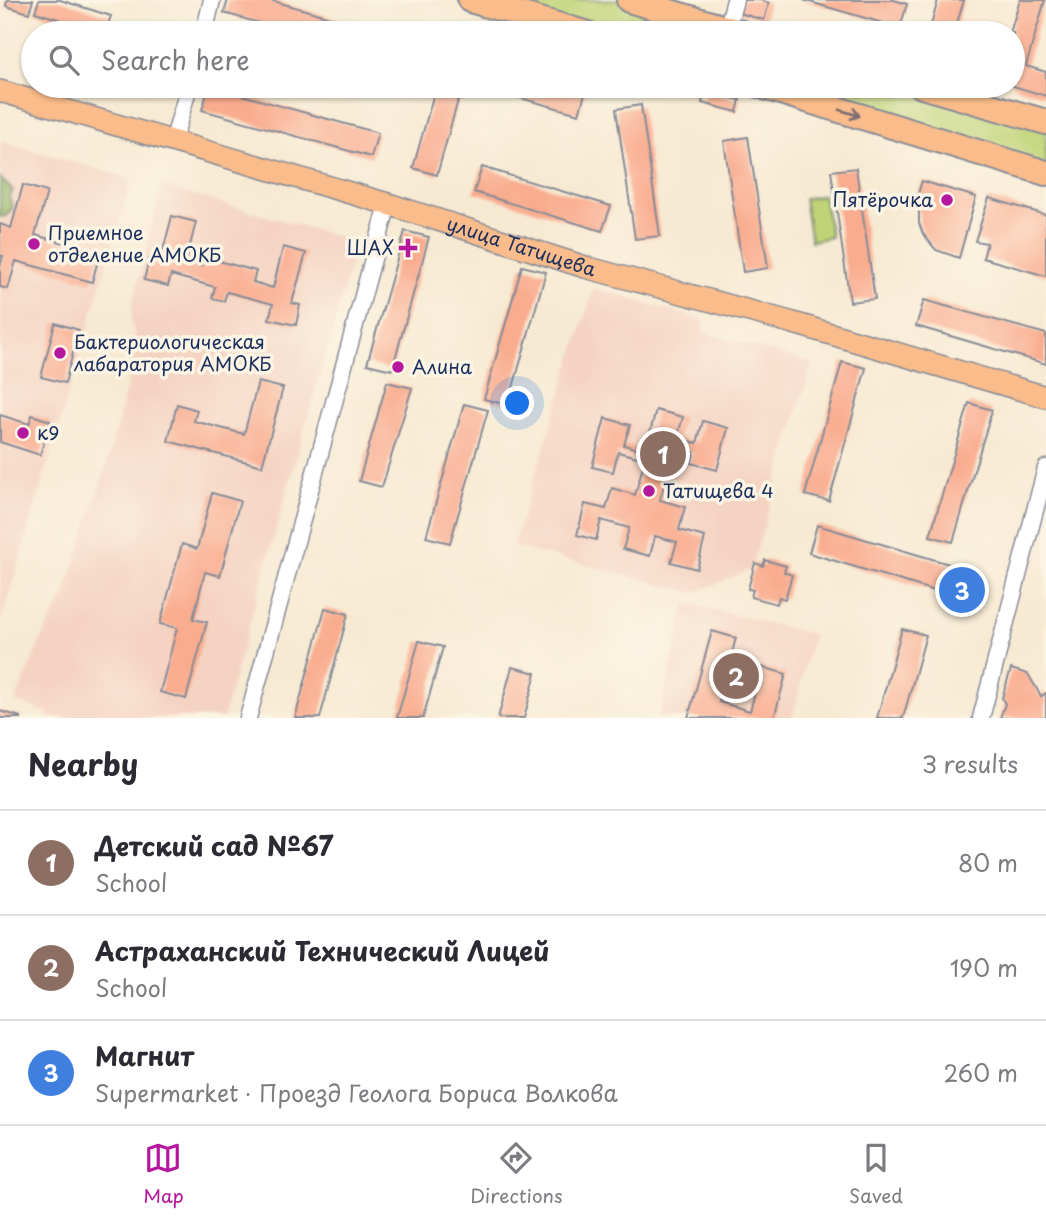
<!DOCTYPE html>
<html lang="en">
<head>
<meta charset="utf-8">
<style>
	:root { --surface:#fff; --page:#f7f7f7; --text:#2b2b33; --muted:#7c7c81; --line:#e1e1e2; --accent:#b5179e }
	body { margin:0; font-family:"Playpen Sans",sans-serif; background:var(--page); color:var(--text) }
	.you { position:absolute; left:518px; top:404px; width:24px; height:24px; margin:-18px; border:5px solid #fff; border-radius:50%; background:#1a73e8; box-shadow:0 0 0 10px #1a73e833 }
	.badge { display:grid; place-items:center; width:46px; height:46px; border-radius:50%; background:var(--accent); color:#fff; font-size:23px; font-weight:700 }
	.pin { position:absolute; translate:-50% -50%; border:4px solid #fff; box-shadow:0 2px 7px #0006 }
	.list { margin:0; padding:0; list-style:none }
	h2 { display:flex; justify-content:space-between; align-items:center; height:91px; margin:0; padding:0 28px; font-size:30px }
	h2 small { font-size:23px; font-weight:400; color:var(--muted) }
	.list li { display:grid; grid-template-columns:46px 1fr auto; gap:21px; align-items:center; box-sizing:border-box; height:105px; padding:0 28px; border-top:2px solid var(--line) }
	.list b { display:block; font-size:26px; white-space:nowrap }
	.list p { margin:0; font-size:23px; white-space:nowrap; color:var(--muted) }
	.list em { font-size:23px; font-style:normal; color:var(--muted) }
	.icon { flex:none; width:38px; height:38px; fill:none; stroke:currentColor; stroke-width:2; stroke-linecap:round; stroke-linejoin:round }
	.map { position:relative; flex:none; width:1046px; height:718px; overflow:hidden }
	.search { position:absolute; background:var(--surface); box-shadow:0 2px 5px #0004; left:21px; right:21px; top:21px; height:77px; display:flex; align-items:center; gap:18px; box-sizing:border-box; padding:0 24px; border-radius:38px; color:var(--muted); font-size:26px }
	.sheet { height:406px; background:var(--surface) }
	nav { display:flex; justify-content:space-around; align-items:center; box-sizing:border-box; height:98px; border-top:2px solid var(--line); background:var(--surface); font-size:19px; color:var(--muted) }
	nav a { display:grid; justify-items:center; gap:4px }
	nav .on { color:var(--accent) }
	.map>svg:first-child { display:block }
</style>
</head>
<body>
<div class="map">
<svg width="1046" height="718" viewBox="0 0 1046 718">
	<rect width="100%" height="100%" fill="#fcf5e5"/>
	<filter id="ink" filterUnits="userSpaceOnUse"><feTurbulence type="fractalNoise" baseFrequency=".0143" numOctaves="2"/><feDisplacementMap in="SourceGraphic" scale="14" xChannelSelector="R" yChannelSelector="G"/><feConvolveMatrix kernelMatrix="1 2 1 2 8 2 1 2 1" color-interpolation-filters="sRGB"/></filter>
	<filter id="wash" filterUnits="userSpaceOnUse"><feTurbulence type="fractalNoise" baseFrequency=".00686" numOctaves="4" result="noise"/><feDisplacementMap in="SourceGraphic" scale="28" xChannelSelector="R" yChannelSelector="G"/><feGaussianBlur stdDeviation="1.57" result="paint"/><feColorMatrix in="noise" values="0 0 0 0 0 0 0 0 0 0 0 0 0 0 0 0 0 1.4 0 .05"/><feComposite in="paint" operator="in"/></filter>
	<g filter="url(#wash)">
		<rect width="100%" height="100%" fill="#f7ead3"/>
		<path fill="#f5d3c2" d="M0,141L132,179L0,625Z
			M162,186L357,242L223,718H47L48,713L15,702L39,643L64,597L107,465L137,345L131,322L132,306Z
			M594,288L704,320L703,332L812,363L751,570L694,593L513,546Z
			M686,603L813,634L792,718H659Z"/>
		<path fill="#c0d477" stroke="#6e826a" stroke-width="2" d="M470,0H626L742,33H585Z
			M761,86H922L1046,122V173Z
			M823,195L831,237L811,241L804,199Z"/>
		<path fill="#98b668" stroke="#5a7263" stroke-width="2" d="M0,178L13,191L9,197L13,208L6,216L0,217Z"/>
		<g id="blocks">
			<path fill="#f9ac8e" d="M7,0H33L29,13L6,6Z
				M39,0H60L111,16L105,33L35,12Z
				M228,0H270L386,33H295L224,13Z
				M743,0H760L769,3L764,20L739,13Z
				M803,0H894L907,4L900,28Z
				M938,0H964L954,33H929Z
				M1020,0H1045L1026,66L1046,72V96L1013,86V33H1010Z
				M209,86L378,133L371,157L202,110Z
				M436,86H462L437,175L413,168Z
				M571,86L586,90L579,114L480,87Z
				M654,86H678L676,92Z
				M705,91L740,100L737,112L702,103Z
				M641,105L660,236L635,239L616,109Z
				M748,137L768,268L743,272L724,141Z
				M482,167L611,206L602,231L474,192Z
				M856,168L875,299L850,302L831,171Z
				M922,181L976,197L959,258L936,250L923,234L919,223V204L915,203Z
				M23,185L47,192L35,235L100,253L92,282L16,261L8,289L0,287V267L3,256H0V224L11,228Z
				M989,198L1046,215V276L983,258L987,243L975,241Z
				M172,216L196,222L186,262L202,266L204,257L256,271L253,282L273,288L283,247L306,253L292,303L300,305L296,325L269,319L273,304L227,292L224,301L212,298L215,287L171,275L168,286L144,280L149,259L160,262Z
				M405,231L429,237L392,370L367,364Z
				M522,266L546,272L508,405L484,399Z
				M924,300L1046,334V364L916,326Z
				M55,323L79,330L65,383L41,377Z
				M842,362L866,368L829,501L805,495Z
				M258,382L283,388L262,466L168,441L177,404L197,410L194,421L244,434Z
				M387,382L412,388L382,487L359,481Z
				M969,403L992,410L953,542L930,536Z
				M464,404L488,410L450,543L426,537Z
				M656,410L683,417L677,438L697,443L703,421L728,428L717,470L691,463L694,452L674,446L660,500L685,507L679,530L705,537L697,569L671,562L677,542L655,536L650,556L623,549L629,528L601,520L596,540L577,535L585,504L606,509L612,488L635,495L645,459L618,452L613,472L592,467L605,418L630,425L624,445L645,451Z
				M0,415L29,424L32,415L50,421L40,455L0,442Z
				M212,493L240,501L220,576L205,572L193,619L207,622L186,699L160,692L177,628L160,624L182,544L197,549Z
				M817,525L976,572L965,607L936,599L938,592L809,553Z
				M765,560L786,566L784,572L792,575L785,599L779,597L777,604L751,597L753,590L748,589L755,563L763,566Z
				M325,608L348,614L320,718H295Z
				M902,629L926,635L903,718H877Z
				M712,631L736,638L719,702L750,711L762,667L786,674L774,718H688Z
				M419,641L443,647L423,718H397Z
				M512,667L536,673L524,718H498Z
				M1011,669L1028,674L1041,696L1046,693V718H1000L1005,704L1002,698Z
				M0,711L21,717V718H0Z"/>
		</g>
	</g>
	<g filter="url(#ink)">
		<use href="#blocks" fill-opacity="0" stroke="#898c98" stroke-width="2"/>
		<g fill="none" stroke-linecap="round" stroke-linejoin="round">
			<defs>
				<path id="minor" d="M204,33L212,0
					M726,33L735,0
					M173,142L189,86
					M248,718L388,204
					M981,718L1046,468"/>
				<g id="major">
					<path id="s1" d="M0,91L388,204L585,267L790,322L1046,397"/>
				</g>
				<path id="highway" d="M470,0L585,33
					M629,0L742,33
					M761,86L1046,173
					M922,86L1046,122"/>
			</defs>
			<use href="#minor" stroke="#898c98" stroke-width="19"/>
			<use href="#major" stroke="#898c98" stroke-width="24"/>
			<use href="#highway" stroke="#898c98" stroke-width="28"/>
			<use href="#minor" stroke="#fff" stroke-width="16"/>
			<use href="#major" stroke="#f9bc8a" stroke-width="21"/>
			<use href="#highway" stroke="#f9bc8a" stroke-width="24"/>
		</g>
		<defs><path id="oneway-shaft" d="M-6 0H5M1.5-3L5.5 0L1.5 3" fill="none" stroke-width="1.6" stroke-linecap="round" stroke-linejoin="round" transform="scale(1.75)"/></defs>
		<use stroke="#7f6e72" href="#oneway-shaft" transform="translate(850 113) rotate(17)"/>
	</g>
	<g fill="#b5179e" stroke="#fcf5e5" stroke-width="2.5">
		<circle cx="947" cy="200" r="7"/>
		<circle cx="34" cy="244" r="7"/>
		<path d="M404.5 237.5h7v7h7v7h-7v7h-7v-7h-7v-7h7z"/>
		<circle cx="60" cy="353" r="7"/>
		<circle cx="398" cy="367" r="7"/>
		<circle cx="23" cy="433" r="7"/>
		<circle cx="649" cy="491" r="7"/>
	</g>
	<g text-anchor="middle" stroke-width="7" stroke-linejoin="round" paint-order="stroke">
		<g font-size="19" fill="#1b2f5e" stroke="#fcf5e5" text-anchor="start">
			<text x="933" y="207" text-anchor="end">Пятёрочка</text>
			<text x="48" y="240">Приемное<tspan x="48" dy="22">отделение АМОКБ</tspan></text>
			<text x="394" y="255" text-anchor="end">ШАХ</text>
			<text x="74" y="349">Бактериологическая<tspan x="74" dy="22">лабаратория АМОКБ</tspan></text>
			<text x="412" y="374">Алина</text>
			<text x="37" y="440">к9</text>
			<text x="663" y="498">Татищева 4</text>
		</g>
		<g font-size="19" fill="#1b2f5e" stroke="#fcf5e5">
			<text dy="7" stroke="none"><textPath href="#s1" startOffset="544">улица Татищева</textPath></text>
		</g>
	</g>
</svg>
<div class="you"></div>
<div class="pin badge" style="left:663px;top:454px;background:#8d6e63">1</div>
<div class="pin badge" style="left:736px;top:676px;background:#8d6e63">2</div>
<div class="pin badge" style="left:962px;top:590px;background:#3f7fe0">3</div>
<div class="search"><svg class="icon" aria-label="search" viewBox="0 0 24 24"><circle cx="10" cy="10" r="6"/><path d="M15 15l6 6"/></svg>Search here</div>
</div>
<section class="sheet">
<h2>Nearby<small>3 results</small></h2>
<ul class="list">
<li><span class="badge" style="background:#8d6e63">1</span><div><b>Детский сад №67</b><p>School</p></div><em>80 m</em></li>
<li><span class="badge" style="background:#8d6e63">2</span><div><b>Астраханский Технический Лицей</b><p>School</p></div><em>190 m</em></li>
<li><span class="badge" style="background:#3f7fe0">3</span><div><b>Магнит</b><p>Supermarket · Проезд Геолога Бориса Волкова</p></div><em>260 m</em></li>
</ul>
</section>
<nav>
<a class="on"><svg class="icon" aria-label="map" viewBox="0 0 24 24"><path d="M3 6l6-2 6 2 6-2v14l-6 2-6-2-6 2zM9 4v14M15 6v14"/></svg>Map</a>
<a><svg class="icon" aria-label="directions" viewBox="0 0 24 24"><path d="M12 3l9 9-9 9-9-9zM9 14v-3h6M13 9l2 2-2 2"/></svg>Directions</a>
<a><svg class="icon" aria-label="saved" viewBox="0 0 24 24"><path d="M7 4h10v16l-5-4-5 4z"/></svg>Saved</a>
</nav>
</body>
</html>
